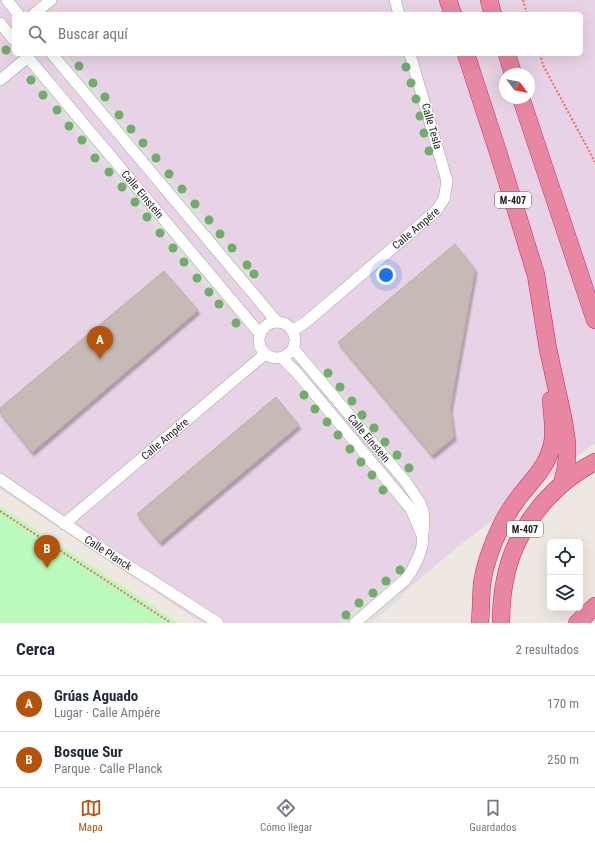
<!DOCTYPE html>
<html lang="es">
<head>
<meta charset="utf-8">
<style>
	:root { --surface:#fff; --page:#f2f2f3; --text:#1f2937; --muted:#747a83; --line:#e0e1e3; --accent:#b45309 }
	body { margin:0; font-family:"Roboto Condensed",sans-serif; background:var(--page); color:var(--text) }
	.controls { position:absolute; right:12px; bottom:12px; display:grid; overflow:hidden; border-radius:6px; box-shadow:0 4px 16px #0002 }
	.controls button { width:36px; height:36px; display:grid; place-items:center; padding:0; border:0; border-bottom:1px solid var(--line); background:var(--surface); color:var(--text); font:20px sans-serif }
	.compass { position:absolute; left:499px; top:68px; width:36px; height:36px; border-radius:50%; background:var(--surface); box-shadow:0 4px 16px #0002; rotate:122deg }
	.you { position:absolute; left:386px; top:275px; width:14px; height:14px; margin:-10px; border:3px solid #fff; border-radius:50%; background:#1a73e8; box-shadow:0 0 0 6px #1a73e833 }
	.badge { display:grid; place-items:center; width:26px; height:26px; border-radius:50%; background:var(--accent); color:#fff; font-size:13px; font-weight:700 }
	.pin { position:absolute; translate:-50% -33px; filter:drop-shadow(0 1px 2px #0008) }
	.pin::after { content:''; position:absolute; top:21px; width:14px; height:12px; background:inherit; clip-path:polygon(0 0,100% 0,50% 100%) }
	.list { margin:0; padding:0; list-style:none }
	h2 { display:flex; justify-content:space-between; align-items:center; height:52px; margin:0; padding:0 16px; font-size:17px }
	h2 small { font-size:13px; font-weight:400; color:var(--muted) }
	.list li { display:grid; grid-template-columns:26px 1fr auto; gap:12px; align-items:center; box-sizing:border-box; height:56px; padding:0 16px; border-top:1px solid var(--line) }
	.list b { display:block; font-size:15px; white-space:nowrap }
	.list p { margin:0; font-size:13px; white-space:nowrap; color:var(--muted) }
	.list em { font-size:13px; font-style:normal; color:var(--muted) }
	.icon { flex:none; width:22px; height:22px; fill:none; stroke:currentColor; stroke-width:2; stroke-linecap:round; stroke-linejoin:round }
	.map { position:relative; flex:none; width:595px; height:623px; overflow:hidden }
	.search { position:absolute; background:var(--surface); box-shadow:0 4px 16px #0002; left:12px; right:12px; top:12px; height:44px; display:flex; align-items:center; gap:10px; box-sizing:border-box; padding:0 14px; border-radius:6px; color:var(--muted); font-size:15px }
	.sheet { height:164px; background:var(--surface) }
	nav { display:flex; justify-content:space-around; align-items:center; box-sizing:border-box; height:56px; border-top:1px solid var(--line); background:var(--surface); font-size:11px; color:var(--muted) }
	nav a { display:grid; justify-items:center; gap:2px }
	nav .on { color:var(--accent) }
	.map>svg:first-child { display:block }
</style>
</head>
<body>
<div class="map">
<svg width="595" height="623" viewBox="0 0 595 623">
	<defs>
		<filter id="shadow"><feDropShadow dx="2" dy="4" stdDeviation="1" flood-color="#0004"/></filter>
	</defs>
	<rect width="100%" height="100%" fill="#eee8e1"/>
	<path fill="#e7d3e5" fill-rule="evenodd" d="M0,0H595V443L456,548L368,623H202L0,489ZM14,14H581V54H14ZM505,74H529V98H505Z"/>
	<path fill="#bcfabc" d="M0,506L73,554L179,623H0Z"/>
	<path fill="#e0e0e0" d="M62,54H66L257,280L253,283L61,55Z
		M38,80L227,304L223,308L34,83Z
		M320,365L403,465L400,468L316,368Z
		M299,382L384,482L381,485L296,384Z
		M390,580L392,583L344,623H338Z
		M400,593L403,597L371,623H364Z"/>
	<path fill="#c5bab5" stroke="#bfaea4" filter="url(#shadow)" d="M455,244L475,269L450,408L454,437L432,455L338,342Z
		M164,271L198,310L32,452L0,412V408Z
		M276,397L299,425L160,542L137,514Z"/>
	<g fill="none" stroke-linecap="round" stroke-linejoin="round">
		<defs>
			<g id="minor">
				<path d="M7,0L18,14"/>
				<path d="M395,0L399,14"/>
				<path d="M34,14L51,0"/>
				<path d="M0,23L14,40"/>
				<path id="s1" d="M25,54L260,334"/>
				<path d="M52,54L277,322"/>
				<path d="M0,80L28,57"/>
				<circle cx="277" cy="340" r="18"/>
				<path id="s2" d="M292,331L306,322L436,211L444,199L447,181L410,54"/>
				<path id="s3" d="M293,348L406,482L420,503L423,511L424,520L422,546L419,556L411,572L405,580L355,623"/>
				<path d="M282,358L297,373L411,509L422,535"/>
				<path id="s4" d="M0,479L96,545L218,623"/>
				<path id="s5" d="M64,524L265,354"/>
			</g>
			<path id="highway" d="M448,0L453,14
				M489,0L493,14
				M466,54L498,152L536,275L548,349L564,422L567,443V456L566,468L562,483
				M507,54L513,74
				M521,98L595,320
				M480,623C481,610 481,597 482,583C485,564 492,545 500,528C506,515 514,503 523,492C537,475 550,462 553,439C554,426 552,412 551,400
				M501,623C501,597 505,569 516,545C532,510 561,479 595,462
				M577,623L595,606"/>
		</defs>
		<use href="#minor" stroke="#a3a3a3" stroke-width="12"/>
		<use href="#highway" stroke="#d8226f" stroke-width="18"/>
		<path stroke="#fb6865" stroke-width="2" stroke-dasharray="2 2" stroke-linecap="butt" d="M523,0L527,14
			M540,54L543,65L595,162
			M0,511L50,544L171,623"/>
		<use href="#minor" stroke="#fff" stroke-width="11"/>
		<use href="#highway" stroke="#e787a1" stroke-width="17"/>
	</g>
	<g fill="#71ac6b">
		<circle cx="6" cy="50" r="4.5"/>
		<circle cx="79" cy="66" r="4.5"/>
		<circle cx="406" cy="67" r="4.5"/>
		<circle cx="31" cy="80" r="4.5"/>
		<circle cx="93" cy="83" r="4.5"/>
		<circle cx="411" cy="83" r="4.5"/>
		<circle cx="43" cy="95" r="4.5"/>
		<circle cx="105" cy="97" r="4.5"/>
		<circle cx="416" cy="99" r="4.5"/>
		<circle cx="57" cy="110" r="4.5"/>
		<circle cx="119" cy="115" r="4.5"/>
		<circle cx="420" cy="116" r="4.5"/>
		<circle cx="69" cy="126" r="4.5"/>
		<circle cx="131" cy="129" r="4.5"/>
		<circle cx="424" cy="133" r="4.5"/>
		<circle cx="82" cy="140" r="4.5"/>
		<circle cx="143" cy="143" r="4.5"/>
		<circle cx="429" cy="151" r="4.5"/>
		<circle cx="95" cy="158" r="4.5"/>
		<circle cx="156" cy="158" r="4.5"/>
		<circle cx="109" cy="172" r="4.5"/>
		<circle cx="169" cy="174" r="4.5"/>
		<circle cx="122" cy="187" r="4.5"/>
		<circle cx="182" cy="189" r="4.5"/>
		<circle cx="135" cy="202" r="4.5"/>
		<circle cx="195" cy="204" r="4.5"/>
		<circle cx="147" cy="217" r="4.5"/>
		<circle cx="209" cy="220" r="4.5"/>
		<circle cx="160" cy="233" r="4.5"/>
		<circle cx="220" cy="234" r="4.5"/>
		<circle cx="173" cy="248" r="4.5"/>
		<circle cx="232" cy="248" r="4.5"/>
		<circle cx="184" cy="262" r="4.5"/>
		<circle cx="247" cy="265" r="4.5"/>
		<circle cx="254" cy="274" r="4.5"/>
		<circle cx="197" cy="278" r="4.5"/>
		<circle cx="209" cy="292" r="4.5"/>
		<circle cx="219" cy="304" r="4.5"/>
		<circle cx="236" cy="323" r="4.5"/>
		<circle cx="328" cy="373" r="4.5"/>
		<circle cx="340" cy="387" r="4.5"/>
		<circle cx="304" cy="395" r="4.5"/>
		<circle cx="352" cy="401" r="4.5"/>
		<circle cx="315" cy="409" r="4.5"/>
		<circle cx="362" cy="415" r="4.5"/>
		<circle cx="327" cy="422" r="4.5"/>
		<circle cx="374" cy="428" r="4.5"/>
		<circle cx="338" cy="435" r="4.5"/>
		<circle cx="385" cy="442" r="4.5"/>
		<circle cx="350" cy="449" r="4.5"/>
		<circle cx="397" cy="455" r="4.5"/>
		<circle cx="361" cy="462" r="4.5"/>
		<circle cx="409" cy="468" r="4.5"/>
		<circle cx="372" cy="475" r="4.5"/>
		<circle cx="383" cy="490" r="4.5"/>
		<circle cx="400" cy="570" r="4.5"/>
		<circle cx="386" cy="581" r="4.5"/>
		<circle cx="373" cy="593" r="4.5"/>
		<circle cx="359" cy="603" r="4.5"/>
		<circle cx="346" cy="615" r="4.5"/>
	</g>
	<g text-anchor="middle" stroke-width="3" stroke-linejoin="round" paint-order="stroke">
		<g fill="#fff" stroke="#606060" stroke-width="1">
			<rect x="495" y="192" width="36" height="16" rx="3"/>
			<rect x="507" y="521" width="36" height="16" rx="3"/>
		</g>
		<g font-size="10" font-weight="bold" fill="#1c1c1c">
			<text x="513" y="204">M-407</text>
			<text x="525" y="533">M-407</text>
		</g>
		<g font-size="11" fill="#1c1c1c" stroke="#fff">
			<text transform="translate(432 126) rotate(74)" y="4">Calle Tesla</text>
			<text dy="4" stroke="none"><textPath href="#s1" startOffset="183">Calle Einstein</textPath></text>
			<text dy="4" stroke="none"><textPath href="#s2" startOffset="161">Calle Ampére</textPath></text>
			<text dy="4" stroke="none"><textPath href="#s3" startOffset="118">Calle Einstein</textPath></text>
			<text dy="4" stroke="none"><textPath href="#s5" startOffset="132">Calle Ampére</textPath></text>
			<text dy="4" stroke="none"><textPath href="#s4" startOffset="131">Calle Planck</textPath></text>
		</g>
	</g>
</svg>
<div class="controls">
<button><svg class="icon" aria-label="locate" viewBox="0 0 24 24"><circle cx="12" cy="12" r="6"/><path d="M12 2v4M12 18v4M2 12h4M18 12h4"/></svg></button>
<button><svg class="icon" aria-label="layers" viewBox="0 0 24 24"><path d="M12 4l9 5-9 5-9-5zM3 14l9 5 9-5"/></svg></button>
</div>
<svg class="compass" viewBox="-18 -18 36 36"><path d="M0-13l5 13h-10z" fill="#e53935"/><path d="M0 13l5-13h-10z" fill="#747a83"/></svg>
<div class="you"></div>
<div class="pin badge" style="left:100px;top:359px">A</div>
<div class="pin badge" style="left:47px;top:568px">B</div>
<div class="search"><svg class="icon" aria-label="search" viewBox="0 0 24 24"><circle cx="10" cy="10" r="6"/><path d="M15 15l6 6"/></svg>Buscar aquí</div>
</div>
<section class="sheet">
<h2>Cerca<small>2 resultados</small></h2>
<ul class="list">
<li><span class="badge">A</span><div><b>Grúas Aguado</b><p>Lugar · Calle Ampére</p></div><em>170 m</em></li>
<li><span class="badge">B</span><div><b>Bosque Sur</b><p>Parque · Calle Planck</p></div><em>250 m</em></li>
</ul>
</section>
<nav>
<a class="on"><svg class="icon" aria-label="map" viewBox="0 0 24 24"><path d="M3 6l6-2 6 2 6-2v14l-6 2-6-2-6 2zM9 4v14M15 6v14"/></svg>Mapa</a>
<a><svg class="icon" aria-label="directions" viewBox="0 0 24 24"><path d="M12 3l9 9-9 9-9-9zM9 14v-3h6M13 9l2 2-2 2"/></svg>Cómo llegar</a>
<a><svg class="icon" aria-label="saved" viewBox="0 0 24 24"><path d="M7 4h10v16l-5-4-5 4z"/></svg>Guardados</a>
</nav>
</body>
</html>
